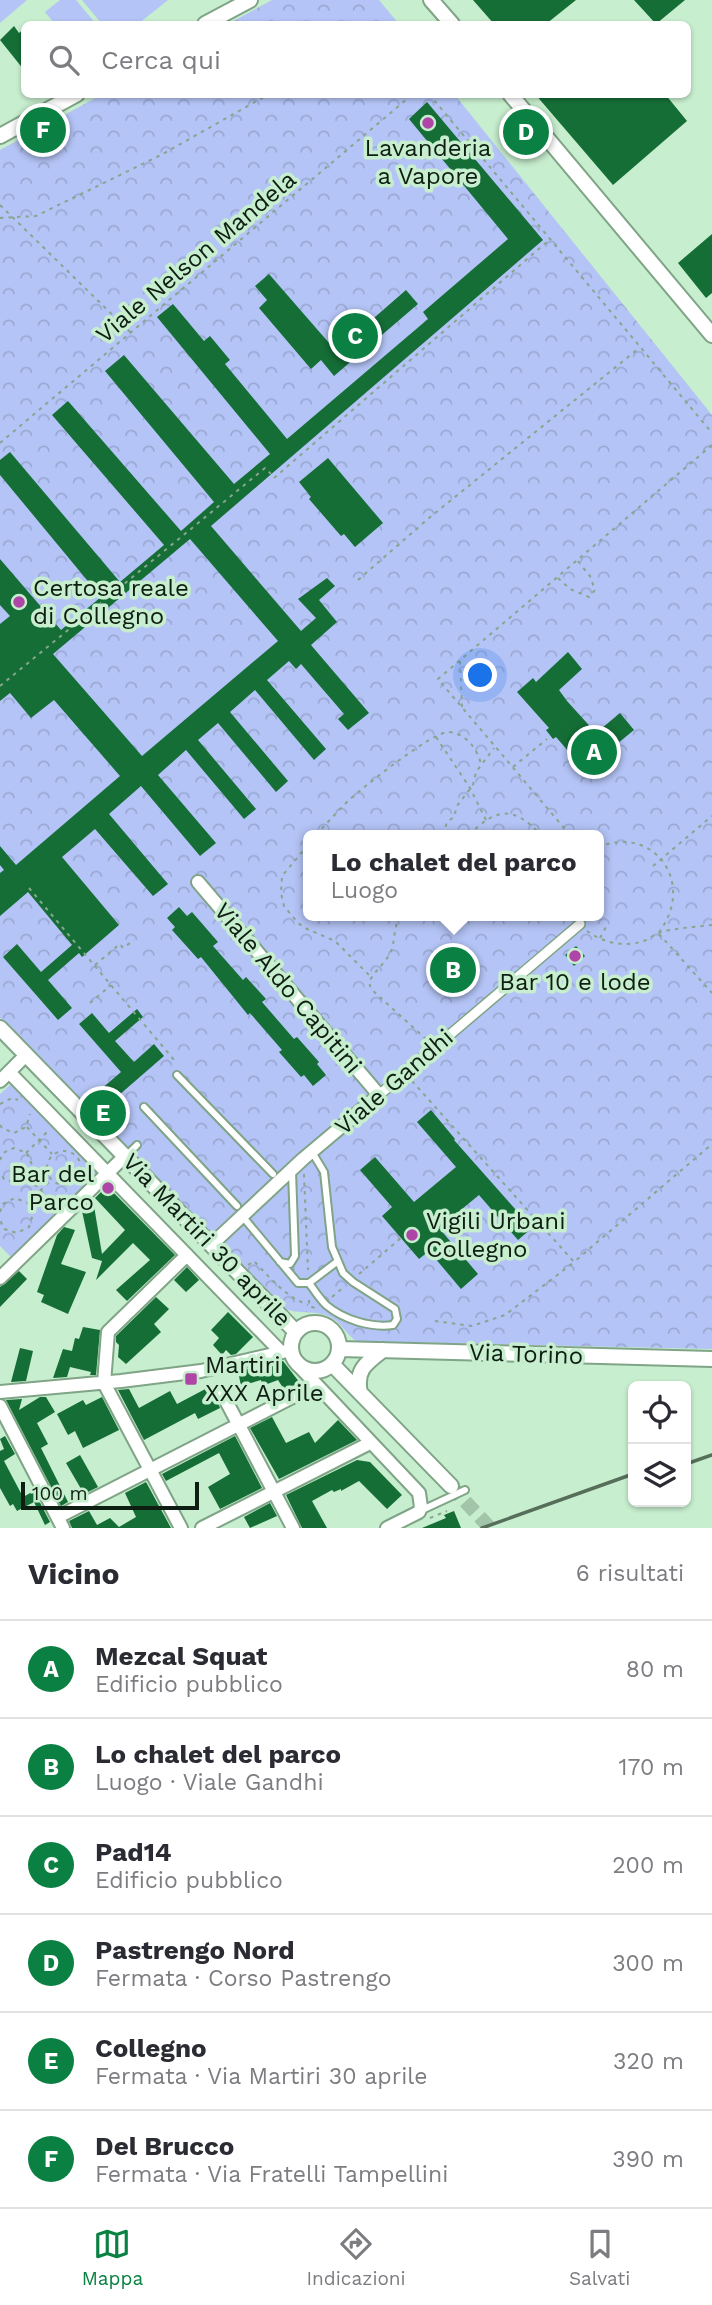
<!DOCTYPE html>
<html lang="it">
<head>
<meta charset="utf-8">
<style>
	:root { --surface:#fff; --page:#f2f2f3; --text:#2b2b33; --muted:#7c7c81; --line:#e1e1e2; --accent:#0b8043 }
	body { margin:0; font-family:"Work Sans",sans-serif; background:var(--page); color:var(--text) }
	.controls { position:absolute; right:21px; bottom:21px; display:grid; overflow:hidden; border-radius:10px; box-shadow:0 2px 5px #0004 }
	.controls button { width:63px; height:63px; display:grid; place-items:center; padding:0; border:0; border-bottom:2px solid var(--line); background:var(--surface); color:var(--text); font:35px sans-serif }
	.scale { position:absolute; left:21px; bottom:18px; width:178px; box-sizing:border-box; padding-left:7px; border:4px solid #0f1e12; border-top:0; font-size:19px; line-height:24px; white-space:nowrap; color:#0f1e12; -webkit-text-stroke:5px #c7eece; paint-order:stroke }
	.you { position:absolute; left:481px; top:676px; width:24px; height:24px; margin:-18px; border:5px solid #fff; border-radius:50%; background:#1a73e8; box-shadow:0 0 0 10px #1a73e833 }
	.badge { display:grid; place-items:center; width:46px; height:46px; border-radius:50%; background:var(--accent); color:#fff; font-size:23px; font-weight:700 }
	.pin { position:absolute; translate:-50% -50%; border:4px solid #fff; box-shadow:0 2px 7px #0006 }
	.popup { position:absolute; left:303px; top:830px; width:301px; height:91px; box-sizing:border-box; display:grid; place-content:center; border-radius:10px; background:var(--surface); filter:drop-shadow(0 2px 5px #0005); font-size:23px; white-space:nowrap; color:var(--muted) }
	.popup b { font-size:26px; color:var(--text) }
	.popup::after { content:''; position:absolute; left:50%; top:100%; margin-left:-14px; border:14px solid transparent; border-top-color:var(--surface) }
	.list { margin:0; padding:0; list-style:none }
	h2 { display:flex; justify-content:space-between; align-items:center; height:91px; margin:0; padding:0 28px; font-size:30px }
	h2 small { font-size:23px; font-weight:400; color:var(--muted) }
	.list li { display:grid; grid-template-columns:46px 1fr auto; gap:21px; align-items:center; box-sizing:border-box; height:98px; padding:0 28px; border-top:2px solid var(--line) }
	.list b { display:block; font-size:26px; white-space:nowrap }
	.list p { margin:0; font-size:23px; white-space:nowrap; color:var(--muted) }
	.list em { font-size:23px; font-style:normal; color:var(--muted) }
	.icon { flex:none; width:38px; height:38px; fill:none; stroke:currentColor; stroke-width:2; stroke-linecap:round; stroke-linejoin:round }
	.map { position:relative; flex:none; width:712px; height:1528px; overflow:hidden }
	.search { position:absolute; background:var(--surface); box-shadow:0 2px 5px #0004; left:21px; right:21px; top:21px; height:77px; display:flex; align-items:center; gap:18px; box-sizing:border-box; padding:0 24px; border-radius:10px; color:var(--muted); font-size:26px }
	.sheet { height:679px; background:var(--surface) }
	nav { display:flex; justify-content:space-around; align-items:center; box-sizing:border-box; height:98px; border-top:2px solid var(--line); background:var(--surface); font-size:19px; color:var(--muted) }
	nav a { display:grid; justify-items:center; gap:4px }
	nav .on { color:var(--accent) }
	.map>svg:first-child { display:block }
</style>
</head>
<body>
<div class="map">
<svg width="712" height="1528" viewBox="0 0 712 1528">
	<defs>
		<pattern id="forest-crowns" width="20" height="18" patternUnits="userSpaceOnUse" patternTransform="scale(1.75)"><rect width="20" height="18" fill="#b4c4f6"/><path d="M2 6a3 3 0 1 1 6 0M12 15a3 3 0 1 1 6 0" fill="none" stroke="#9aa8d2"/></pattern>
	</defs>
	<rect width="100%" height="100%" fill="#c7eece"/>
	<path fill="#b4c4f6" d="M0,0H27L0,23Z
		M60,0H76L96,24H55L45,12Z
		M82,0H168L138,24H102Z"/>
	<path fill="url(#forest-crowns)" fill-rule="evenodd" d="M272,0H379L399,24H228Z
		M101,95H455L712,415V1349L356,1341C346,1334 342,1323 330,1317C317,1310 299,1314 284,1309L0,1018V150ZM308,835H598V916H308Z
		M12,1083L99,1173L12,1258L0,1246V1094Z"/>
	<path fill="#156e36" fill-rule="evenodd" d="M473,0H576L546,24H494Z
		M634,0H685L656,24Z
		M14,26L19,33L24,29V70L0,40Z
		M535,94H665L687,121L613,185Z
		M427,102L543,240L211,526L301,631L316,618L298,599L327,578L335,586L319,600L337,622L311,645L369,713L348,730L338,719L344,714L301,664L296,669L289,661L267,680L326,749L314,760L255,690L230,712L288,781L276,792L218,723L198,740L256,809L244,819L186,750L158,775L216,843L200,856L141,786L109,814L168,884L153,896L95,829L62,857L119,925L82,957L79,953L48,980L72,1008L58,1020L3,957L17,944L41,972L72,945L28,892L0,916V873L4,870L0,865V846L16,865L120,776L54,700L31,718L10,693L0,701V624L10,616L0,605V559L61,630L101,597L0,475V460L10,452L120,582L164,545L52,415L68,401L181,531L214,502L105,371L124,355L234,484L270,454L157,317L173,304L204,341L210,336L230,360L225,364L287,439L428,319L423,312L508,239L409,119ZM190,539L278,641L142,756L53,654Z
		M712,234V293L706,298L678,263Z
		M269,274L336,351L406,290L418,304L334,376L321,360L311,369L259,308L267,300L255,286Z
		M328,458L383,523L355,547L344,534L341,536L309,499L311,497L299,482Z
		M568,652L582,669L559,690L567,701L596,733L620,713L634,730L601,757L604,760L588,774L556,737L553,739L546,730L549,728L517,692L533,678L536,682Z
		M179,907L187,916L192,912L218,942L213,946L243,980L246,977L266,999L262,1002L294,1039L297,1037L319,1062L317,1064L326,1075L313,1086L304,1075L301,1077L279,1052L282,1050L250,1013L248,1015L201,957L198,959L172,930L175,927L167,918Z
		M576,946L585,956L574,966L565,955Z
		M457,959L464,968L449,981L442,972Z
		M137,1009L143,1017L115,1041L134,1062L154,1044L164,1056L111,1102L100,1090L121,1072L79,1024L92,1013L109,1033Z
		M431,1110L455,1139L454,1140L532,1228L518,1240L479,1195L439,1228L478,1274L461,1289L429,1251L419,1259L401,1238L382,1216L392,1207L360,1170L375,1157L414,1202L456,1167L417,1122Z
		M107,1186L175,1255L127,1301L116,1290L150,1260L133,1243L96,1280L102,1261L92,1258L82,1211L93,1200L102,1254L125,1230L95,1198Z
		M64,1227L75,1230L61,1264L86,1272L68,1314L41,1302L44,1295L37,1292L57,1235Z
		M187,1267L199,1280L186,1292L174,1280Z
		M19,1271L27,1279L0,1307V1287Z
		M156,1297L169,1309L154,1324L161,1332L126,1364L118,1357L119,1345L116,1342V1336Z
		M228,1312L253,1337L236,1354L231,1355L226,1350L222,1355L213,1345L219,1338L211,1330Z
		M83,1327L100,1330L96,1375H90L91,1372L70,1367L67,1377L53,1378L63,1349L72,1351L75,1338L79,1339Z
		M20,1348L33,1351L26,1381L11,1382Z
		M283,1361L300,1383L285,1391L278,1380L262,1386L261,1380L241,1386L238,1371Z
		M211,1386L220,1408L198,1419L195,1413L144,1440L118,1390L129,1389L139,1408L170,1391L177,1404Z
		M40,1397H46L55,1412L37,1423L48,1444L41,1448L68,1502L61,1506L6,1400L22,1399L19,1410Z
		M102,1397L119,1430L83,1448L75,1431L68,1435L57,1414L83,1400L86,1405Z
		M272,1417L286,1443L309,1432L315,1443L338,1420L357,1440L279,1479L250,1428Z
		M5,1436L15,1454L4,1461L23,1497L34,1491L50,1522L45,1525L34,1502L17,1511L13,1504L10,1506L0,1488V1451L4,1449L0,1439Z
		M235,1436L262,1488L220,1509L208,1487L230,1474L219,1453L166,1481L162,1474Z
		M80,1455L98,1487L84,1494L66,1463Z
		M357,1460L370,1462L402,1495L387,1509L359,1481L341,1491V1489L334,1492L332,1490L312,1501L327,1528H302L286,1495Z
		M146,1482L171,1528H72L69,1521L89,1511L97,1525L110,1518L119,1527L136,1517L125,1493Z
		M270,1503L277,1516L250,1528L244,1517Z
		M454,1511L461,1528H422L446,1518L444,1515Z"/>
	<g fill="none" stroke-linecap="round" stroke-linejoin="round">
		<path stroke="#a2c4a8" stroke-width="14" stroke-dasharray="14 7" stroke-linecap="butt" d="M451,1486L490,1528"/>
		<defs>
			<path id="service" d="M177,1075L273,1174
				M144,1107L237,1206
				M126,1156L137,1145
				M243,1217L298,1283H309L338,1261
				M280,1262L290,1264L295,1256L292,1171
				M309,1283C314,1290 320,1299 326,1305C344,1320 371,1328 393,1325L397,1319L395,1309L353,1282L343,1273L332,1247L324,1172L312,1152
				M422,1510L465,1490"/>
			<path id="pedestrian" d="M379,1095L580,924"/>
			<path id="minor" d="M198,882L379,1095L303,1159L211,1245
				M9,1072L281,1352
				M0,1081L26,1055
				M0,1278L125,1156
				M298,1365L419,1493L421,1507L419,1512L387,1528
				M0,1392L121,1381L201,1371L291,1350
				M223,1395L293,1528
				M0,1406L63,1528
				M58,1517L316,1385
				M181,1528L104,1383L108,1332L187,1255
				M202,1528L370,1443"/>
			<path id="tertiary" d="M431,0L452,24
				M205,24L250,0
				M510,94L712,335
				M0,136L77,94
				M0,1028L296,1332
				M291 1347a24 24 0 1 1 48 0a24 24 0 1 1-48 0Z
				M339,1349L712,1359
				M332,1364L451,1486
				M360,1393C355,1370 366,1363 383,1350"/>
		</defs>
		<use href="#service" stroke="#7fa486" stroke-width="10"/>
		<use href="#pedestrian" stroke="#7fa486" stroke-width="12"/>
		<use href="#minor" stroke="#7fa486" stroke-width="16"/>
		<use href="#tertiary" stroke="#7fa486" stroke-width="18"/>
		<path stroke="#87a68d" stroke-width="2" stroke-dasharray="3.5 5" stroke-linecap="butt" d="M429,94L712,433
			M0,205L130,332
			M0,218L36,216L161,155L269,94
			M0,443L413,94
			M274,478L548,241
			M558,578L570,589L589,597L595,590L590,576L577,560
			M358,580L429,518L638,349
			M460,661L462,707
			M0,686L265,468L271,474
			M436,737L470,788L486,820
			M513,767L547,739
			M316,835C327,823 338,811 350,799C365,786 433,731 449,732C467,734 477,749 481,764
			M443,835L447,822L454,817L457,806L473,785L476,772L494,748
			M469,835C497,807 514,806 541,835
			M570,835L438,679L712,445
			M308,845L282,876L281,893L284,906L298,923L307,929L335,941L371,977
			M598,847C655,824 696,884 659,932
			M653,866L712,816
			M29,888L175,1061
			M400,916C394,927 395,937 392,949C387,962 375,970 369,982L371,989L428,1041
			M587,931C602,942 624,948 643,941C649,940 653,935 658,933C674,928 695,927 712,925
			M659,934L712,993
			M600,938L606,927
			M95,965L120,944L123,948L134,940
			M90,1003L111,985
			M412,1081L574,1262L712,1144
			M0,1104L12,1098L18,1100
			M0,1125L2,1128L14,1133L26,1127L30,1114
			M27,1127L52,1154
			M47 1168a17 17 0 1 1 34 0a17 17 0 1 1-34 0Z
			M26,1153L49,1130
			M0,1160L3,1153L14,1148L27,1153L32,1165L28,1177L16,1183L4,1179L0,1172
			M304,1174L308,1270
			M29,1178L56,1207
			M28,1203L50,1181
			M0,1212L3,1204L15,1198L28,1203L33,1214L29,1227L17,1233L4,1229L0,1220
			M248,1265L254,1261C271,1279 285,1296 308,1305
			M359,1274L401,1238
			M332,1297L344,1287
			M309,1300V1306L315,1308
			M435,1321L472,1326L505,1315L573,1263
			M327,1326L328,1318
			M430,1518L447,1511"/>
		<use href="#service" stroke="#fff" stroke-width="6"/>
		<use href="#pedestrian" stroke="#fff" stroke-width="9"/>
		<use href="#minor" stroke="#fff" stroke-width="12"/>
		<use href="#tertiary" stroke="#fff" stroke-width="14"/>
		<path stroke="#566e5a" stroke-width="3.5" d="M686,1464L712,1455
			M482,1528L633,1474"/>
	</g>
	<g fill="#ae45a7" stroke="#c7eece" stroke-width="2.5">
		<circle cx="428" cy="123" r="7"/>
		<circle cx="19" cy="602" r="7"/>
		<circle cx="575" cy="956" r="7"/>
		<circle cx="108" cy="1188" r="7"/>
		<circle cx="412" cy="1235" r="7"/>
		<rect x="184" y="1372" width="14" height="14" rx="3.5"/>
	</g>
	<g text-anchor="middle" stroke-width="7" stroke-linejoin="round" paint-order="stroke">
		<g font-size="24" fill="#0f1e12" stroke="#c7eece" text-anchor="start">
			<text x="428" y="156" text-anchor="middle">Lavanderia<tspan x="428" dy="28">a Vapore</tspan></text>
			<text x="33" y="596">Certosa reale<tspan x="33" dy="28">di Collegno</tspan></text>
			<text x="575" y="990" text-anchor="middle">Bar 10 e lode</text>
			<text x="94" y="1182" text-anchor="end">Bar del<tspan x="94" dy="28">Parco</tspan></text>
			<text x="426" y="1229">Vigili Urbani<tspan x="426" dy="28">Collegno</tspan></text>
			<text x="205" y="1373">Martiri<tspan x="205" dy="28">XXX Aprile</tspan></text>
		</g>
		<g font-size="24" fill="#0f1e12" stroke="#c7eece">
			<text transform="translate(196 257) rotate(-40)" y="8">Viale Nelson Mandela</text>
			<text transform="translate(288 988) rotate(50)" y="8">Viale Aldo Capitini</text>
			<text transform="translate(394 1082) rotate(-41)" y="8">Viale Gandhi</text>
			<text transform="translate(207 1240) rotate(46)" y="8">Via Martiri 30 aprile</text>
			<text transform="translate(526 1354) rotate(2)" y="8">Via Torino</text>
		</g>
	</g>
</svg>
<div class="controls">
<button><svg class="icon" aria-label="locate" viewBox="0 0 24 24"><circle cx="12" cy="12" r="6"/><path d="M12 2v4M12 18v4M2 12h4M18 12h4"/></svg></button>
<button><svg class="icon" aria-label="layers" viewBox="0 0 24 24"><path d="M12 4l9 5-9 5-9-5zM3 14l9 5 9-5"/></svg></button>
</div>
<div class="scale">100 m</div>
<div class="you"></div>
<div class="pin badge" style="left:594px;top:752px">A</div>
<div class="pin badge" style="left:453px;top:970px">B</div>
<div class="popup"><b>Lo chalet del parco</b>Luogo</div>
<div class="pin badge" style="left:355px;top:336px">C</div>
<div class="pin badge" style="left:526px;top:132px">D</div>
<div class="pin badge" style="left:103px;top:1113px">E</div>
<div class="pin badge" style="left:43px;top:130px">F</div>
<div class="search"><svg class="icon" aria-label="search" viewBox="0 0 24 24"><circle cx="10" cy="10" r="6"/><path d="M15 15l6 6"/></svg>Cerca qui</div>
</div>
<section class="sheet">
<h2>Vicino<small>6 risultati</small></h2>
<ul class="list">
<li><span class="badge">A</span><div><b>Mezcal Squat</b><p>Edificio pubblico</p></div><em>80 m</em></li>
<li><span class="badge">B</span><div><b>Lo chalet del parco</b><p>Luogo · Viale Gandhi</p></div><em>170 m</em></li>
<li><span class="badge">C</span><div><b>Pad14</b><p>Edificio pubblico</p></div><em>200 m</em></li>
<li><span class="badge">D</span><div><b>Pastrengo Nord</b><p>Fermata · Corso Pastrengo</p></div><em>300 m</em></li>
<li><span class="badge">E</span><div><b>Collegno</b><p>Fermata · Via Martiri 30 aprile</p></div><em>320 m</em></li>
<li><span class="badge">F</span><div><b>Del Brucco</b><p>Fermata · Via Fratelli Tampellini</p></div><em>390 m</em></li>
</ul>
</section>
<nav>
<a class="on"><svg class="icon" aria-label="map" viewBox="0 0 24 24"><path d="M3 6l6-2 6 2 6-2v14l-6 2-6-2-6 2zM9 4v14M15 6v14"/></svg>Mappa</a>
<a><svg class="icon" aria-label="directions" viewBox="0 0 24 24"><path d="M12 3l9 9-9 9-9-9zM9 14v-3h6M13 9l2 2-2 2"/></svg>Indicazioni</a>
<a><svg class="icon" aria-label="saved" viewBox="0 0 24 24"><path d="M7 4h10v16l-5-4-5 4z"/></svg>Salvati</a>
</nav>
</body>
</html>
